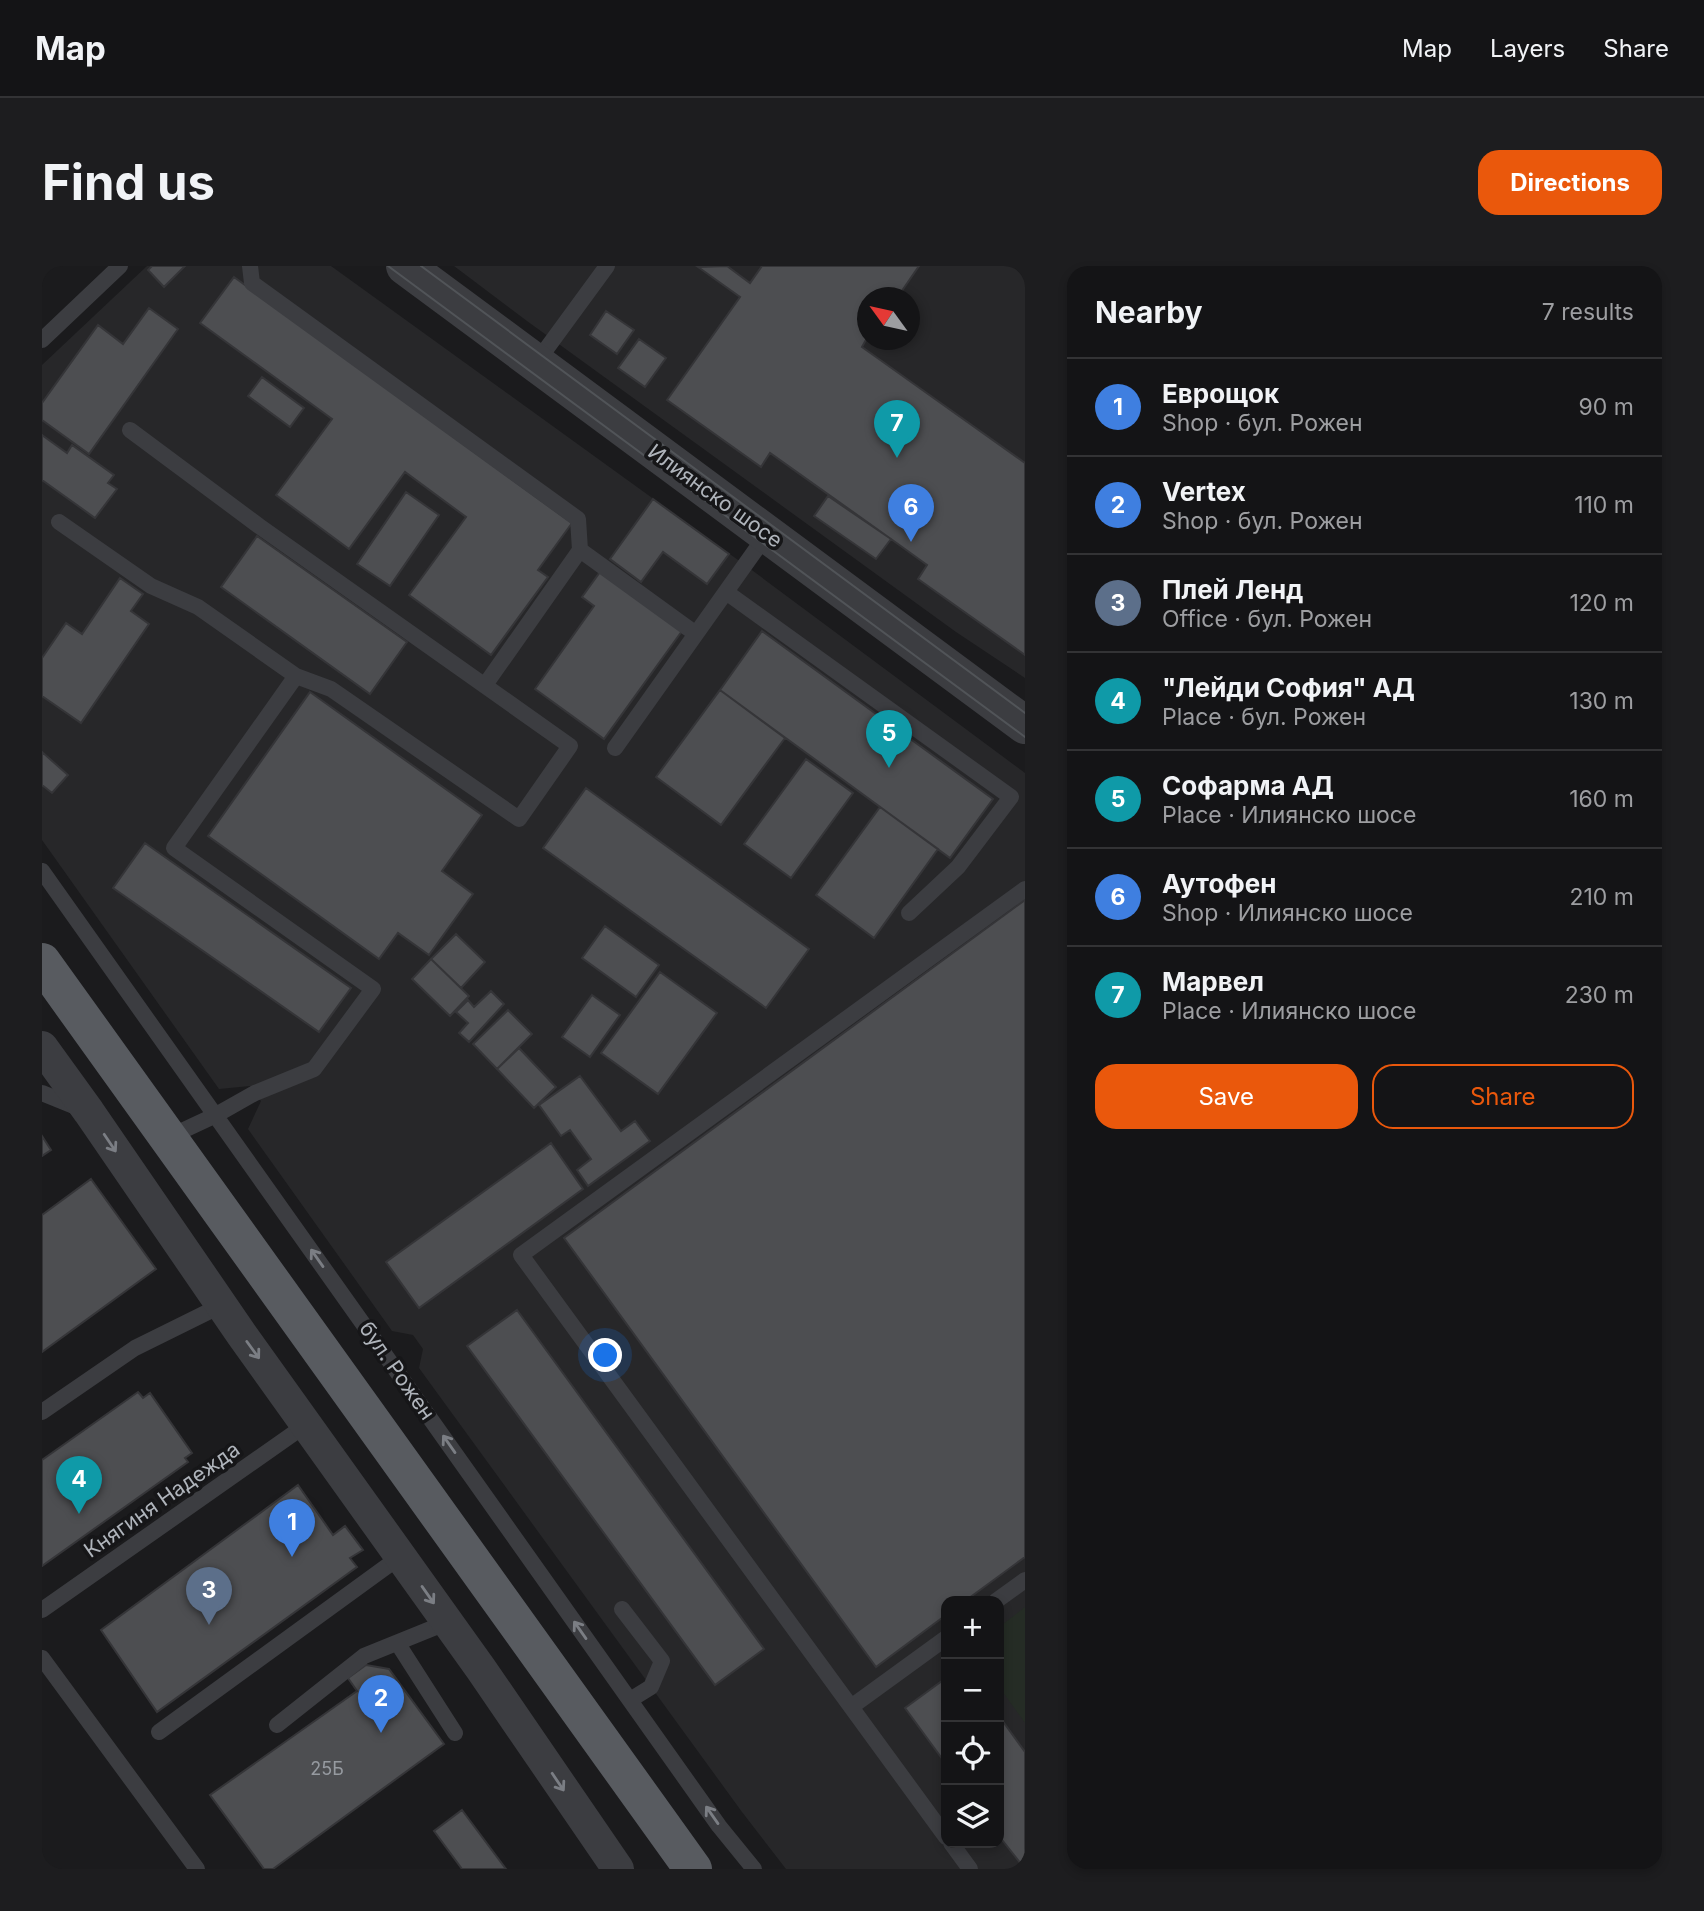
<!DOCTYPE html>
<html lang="en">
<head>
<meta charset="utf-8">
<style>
	:root { --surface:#141416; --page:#1d1d1f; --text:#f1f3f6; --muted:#9d9ea1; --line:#333335; --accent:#ea580c }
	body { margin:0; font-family:Inter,sans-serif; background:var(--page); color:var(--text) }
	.controls { position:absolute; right:21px; bottom:21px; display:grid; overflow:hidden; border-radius:14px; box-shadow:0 4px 10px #0003 }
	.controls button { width:63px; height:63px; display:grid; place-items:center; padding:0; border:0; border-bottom:2px solid var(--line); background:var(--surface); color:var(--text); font:35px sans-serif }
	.compass { position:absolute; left:815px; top:21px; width:63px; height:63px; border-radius:50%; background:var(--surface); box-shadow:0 4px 10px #0003; rotate:303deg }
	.you { position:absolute; left:564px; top:1090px; width:24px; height:24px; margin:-18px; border:5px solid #fff; border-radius:50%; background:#1a73e8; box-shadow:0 0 0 10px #1a73e833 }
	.badge { display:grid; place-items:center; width:46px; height:46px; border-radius:50%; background:var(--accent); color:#fff; font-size:23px; font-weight:700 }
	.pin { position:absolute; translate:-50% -58px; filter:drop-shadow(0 2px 4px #0008) }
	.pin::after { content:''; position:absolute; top:37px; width:24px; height:21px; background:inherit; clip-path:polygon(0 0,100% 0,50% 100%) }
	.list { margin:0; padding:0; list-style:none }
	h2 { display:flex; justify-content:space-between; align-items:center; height:91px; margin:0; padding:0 28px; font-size:30px }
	h2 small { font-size:23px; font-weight:400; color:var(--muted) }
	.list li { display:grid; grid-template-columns:46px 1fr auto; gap:21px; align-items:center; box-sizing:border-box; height:98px; padding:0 28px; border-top:2px solid var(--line) }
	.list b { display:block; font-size:26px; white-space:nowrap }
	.list p { margin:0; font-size:23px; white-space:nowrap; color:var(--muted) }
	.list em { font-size:23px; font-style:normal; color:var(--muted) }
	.actions { display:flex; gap:14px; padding:21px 28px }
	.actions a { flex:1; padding:16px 0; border:2px solid var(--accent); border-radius:21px; text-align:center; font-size:24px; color:var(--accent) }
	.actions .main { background:var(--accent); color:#fff }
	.icon { flex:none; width:38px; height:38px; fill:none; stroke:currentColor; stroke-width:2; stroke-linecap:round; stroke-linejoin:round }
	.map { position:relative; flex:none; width:983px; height:1603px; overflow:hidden; border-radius:21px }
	header { display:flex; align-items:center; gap:42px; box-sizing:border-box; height:98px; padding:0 35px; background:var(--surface); border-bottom:2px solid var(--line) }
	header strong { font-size:33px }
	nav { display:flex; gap:38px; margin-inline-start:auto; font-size:24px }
	.intro { display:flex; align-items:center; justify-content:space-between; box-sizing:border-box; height:168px; padding:0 42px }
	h1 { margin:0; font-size:49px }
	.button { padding:18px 32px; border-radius:21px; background:var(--accent); color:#fff; font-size:24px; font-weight:700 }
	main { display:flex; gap:42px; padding:0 42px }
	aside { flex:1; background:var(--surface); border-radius:21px; box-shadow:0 4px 10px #0003 }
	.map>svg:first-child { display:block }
</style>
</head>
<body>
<header>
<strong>Map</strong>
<nav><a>Map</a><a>Layers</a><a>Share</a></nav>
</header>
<div class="intro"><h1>Find us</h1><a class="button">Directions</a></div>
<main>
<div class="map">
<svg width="983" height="1603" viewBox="0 0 983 1603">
	<rect width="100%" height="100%" fill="#1b1b1d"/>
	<path fill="#272729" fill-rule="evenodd" d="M105,0H289L703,299L983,507V1603H744L700,1546L377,1102L381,1083L371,1069L350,1065L206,863L219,835L208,820L177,823L0,574V99ZM904,1335H957V1577H904Z
		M412,0H983V412L914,366L485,55ZM825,32H867V74H825Z"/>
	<path fill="#252c25" d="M983,1341V1457L957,1421V1361Z"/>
	<path fill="#4d4e51" stroke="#353538" stroke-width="2" d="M110,0H143L122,21L106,4Z
		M685,0L708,17L720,0H877L855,32H825V72L820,81L983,197V389L876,313L885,299L849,273L728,187L719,201L625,134L698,31L656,1Z
		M192,11L530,257L496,304L506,311L449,389L367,329L424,251L363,206L307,283L234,229L290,153L158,57Z
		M107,42L136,63L47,188L0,154V137L56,59L81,78Z
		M564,45L592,64L575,88L548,69Z
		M597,73L624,92L603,121L576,102Z
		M220,111L262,142L248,161L206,130Z
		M0,169L25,187L30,179L72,209L66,217L75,223L53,252L0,214Z
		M364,226L397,249L348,320L315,298Z
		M786,230L849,273L834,293L772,250Z
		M611,233L687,288L665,318L621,286L599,316L568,293Z
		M215,270L365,376L328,428L179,321Z
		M558,306L640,365L562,473L493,423L552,340L540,331Z
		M78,312L101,328L89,345L107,358L39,457L0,430V392L24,357L40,368Z
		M720,365L951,533L908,592L678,424Z
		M678,424L743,472L679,559L614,511Z
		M268,426L440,549L400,605L431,628L387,689L356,667L337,693L166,570Z
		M0,486L26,509L10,527L0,519Z
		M764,493L811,527L749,612L702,578Z
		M544,522L767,683L724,742L501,582Z
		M838,541L896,583L832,672L774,629Z
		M103,577L309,722L277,766L71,622Z
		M983,634V1291L923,1335H904V1349L834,1401L522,972Z
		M563,660L617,699L594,731L540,692Z
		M414,668L443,696L419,722L389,693Z
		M389,693L427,730L408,750L370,713Z
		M618,706L675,747L616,828L559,787Z
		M449,725L462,738L427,776L417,767L426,757L414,746L426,734L432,741Z
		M550,729L578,749L548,791L520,771Z
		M466,744L490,768L455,803L431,778Z
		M477,782L514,821L492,842L455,803Z
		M538,810L579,865L593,855L608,875L546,920L535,904L549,893L528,864L519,870L497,839Z
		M0,870L9,884L0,890Z
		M509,877L541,923L377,1042L344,996Z
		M49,913L114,1003L0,1086V949Z
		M475,1044L722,1383L673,1419L425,1080Z
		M96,1126L101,1132L108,1127L150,1187L143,1192L146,1196L0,1300V1194Z
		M256,1219L291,1269L303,1260L321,1284L308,1292L315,1301L115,1446L59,1364Z
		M324,1399L347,1403L402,1478L231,1603H222L168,1529L315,1425L306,1412Z
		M904,1412V1498L863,1442Z
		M957,1450L983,1486V1603L957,1570Z
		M420,1544L464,1603H420L392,1565Z"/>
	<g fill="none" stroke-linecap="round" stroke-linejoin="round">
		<path stroke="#3c3d41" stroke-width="16" d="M208,0L210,17L536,253L538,284L654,368
			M0,74L78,0
			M494,97L565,0
			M88,164L217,260L528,480L477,553L289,423L254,410
			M17,256L109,320L156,341L254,410L132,582L331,723L272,803L213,827L174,849L127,871
			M684,326L969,531L916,601L867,647
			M443,419L538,284
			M573,482L725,268
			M0,605L677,1560L712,1603
			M0,827L37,842
			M0,1146L93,1082L180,1039
			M954,1335L983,1314
			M580,1343L620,1395L609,1421L588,1434
			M0,1344L265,1158
			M356,1378L413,1467
			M0,1392L155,1603
			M809,1441L904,1372
			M235,1459L322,1390L406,1356
			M117,1466L359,1290
			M904,1571L479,989L983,623
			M909,1577L928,1603"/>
		<path stroke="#3c3d41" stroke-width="32" d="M0,781L47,846L200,1069L439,1403L576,1603"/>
		<path stroke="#3c3d41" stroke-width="38" d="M363,0L983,459"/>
		<path stroke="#585b60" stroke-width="38" d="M0,696L651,1603"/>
		<path stroke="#515458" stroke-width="2" d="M346,0L983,471
			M379,0L983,447"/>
	</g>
	<defs><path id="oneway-shaft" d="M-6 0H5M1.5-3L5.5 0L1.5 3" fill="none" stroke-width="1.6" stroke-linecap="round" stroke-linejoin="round" transform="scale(1.75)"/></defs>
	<g stroke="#7b7e84">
		<use href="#oneway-shaft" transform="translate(68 877) rotate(56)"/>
		<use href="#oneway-shaft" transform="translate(275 992) rotate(-125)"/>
		<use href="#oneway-shaft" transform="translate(211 1084) rotate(54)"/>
		<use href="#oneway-shaft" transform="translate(407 1178) rotate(-125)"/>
		<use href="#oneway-shaft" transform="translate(386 1329) rotate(55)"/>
		<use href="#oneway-shaft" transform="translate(538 1364) rotate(-125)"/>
		<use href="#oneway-shaft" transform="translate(516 1516) rotate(56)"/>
		<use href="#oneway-shaft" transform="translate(670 1549) rotate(-125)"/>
	</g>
	<g text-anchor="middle" stroke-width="7" stroke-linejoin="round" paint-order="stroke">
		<g font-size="18" fill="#969aa0">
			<text x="285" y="1509">25Б</text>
		</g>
		<g font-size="21" fill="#afb4bb" stroke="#161618">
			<text transform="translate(673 230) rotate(36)" y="7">Илиянско шосе</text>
			<text transform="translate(355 1105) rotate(55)" y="7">бул. Рожен</text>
			<text transform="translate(120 1234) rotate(-35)" y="7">Княгиня Надежда</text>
		</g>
	</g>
</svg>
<div class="controls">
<button>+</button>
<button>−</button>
<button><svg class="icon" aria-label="locate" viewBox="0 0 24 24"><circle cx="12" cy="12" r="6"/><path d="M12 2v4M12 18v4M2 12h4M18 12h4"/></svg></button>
<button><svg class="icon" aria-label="layers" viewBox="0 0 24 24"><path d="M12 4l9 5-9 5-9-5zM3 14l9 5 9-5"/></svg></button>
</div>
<svg class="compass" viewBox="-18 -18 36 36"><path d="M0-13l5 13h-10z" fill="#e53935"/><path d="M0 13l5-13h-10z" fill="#9d9ea1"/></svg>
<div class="you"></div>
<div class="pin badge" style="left:250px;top:1291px;background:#3f7fe0">1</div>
<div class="pin badge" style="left:339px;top:1467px;background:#3f7fe0">2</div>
<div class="pin badge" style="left:167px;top:1359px;background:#5c6f8a">3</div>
<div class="pin badge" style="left:37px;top:1248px;background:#0f9aa8">4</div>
<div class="pin badge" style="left:847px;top:502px;background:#0f9aa8">5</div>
<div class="pin badge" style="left:869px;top:276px;background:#3f7fe0">6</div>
<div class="pin badge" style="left:855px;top:192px;background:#0f9aa8">7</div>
</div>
<aside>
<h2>Nearby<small>7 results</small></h2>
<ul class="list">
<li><span class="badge" style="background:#3f7fe0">1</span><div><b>Еврощок</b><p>Shop · бул. Рожен</p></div><em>90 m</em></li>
<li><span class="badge" style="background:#3f7fe0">2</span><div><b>Vertex</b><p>Shop · бул. Рожен</p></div><em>110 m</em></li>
<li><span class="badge" style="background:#5c6f8a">3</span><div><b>Плей Ленд</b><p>Office · бул. Рожен</p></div><em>120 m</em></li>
<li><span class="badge" style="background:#0f9aa8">4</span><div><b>&quot;Лейди София&quot; АД</b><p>Place · бул. Рожен</p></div><em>130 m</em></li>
<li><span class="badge" style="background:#0f9aa8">5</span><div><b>Софарма АД</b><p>Place · Илиянско шосе</p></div><em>160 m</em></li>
<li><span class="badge" style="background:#3f7fe0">6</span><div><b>Аутофен</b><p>Shop · Илиянско шосе</p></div><em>210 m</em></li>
<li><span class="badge" style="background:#0f9aa8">7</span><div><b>Марвел</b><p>Place · Илиянско шосе</p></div><em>230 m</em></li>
</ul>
<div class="actions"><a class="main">Save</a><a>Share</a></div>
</aside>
</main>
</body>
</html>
